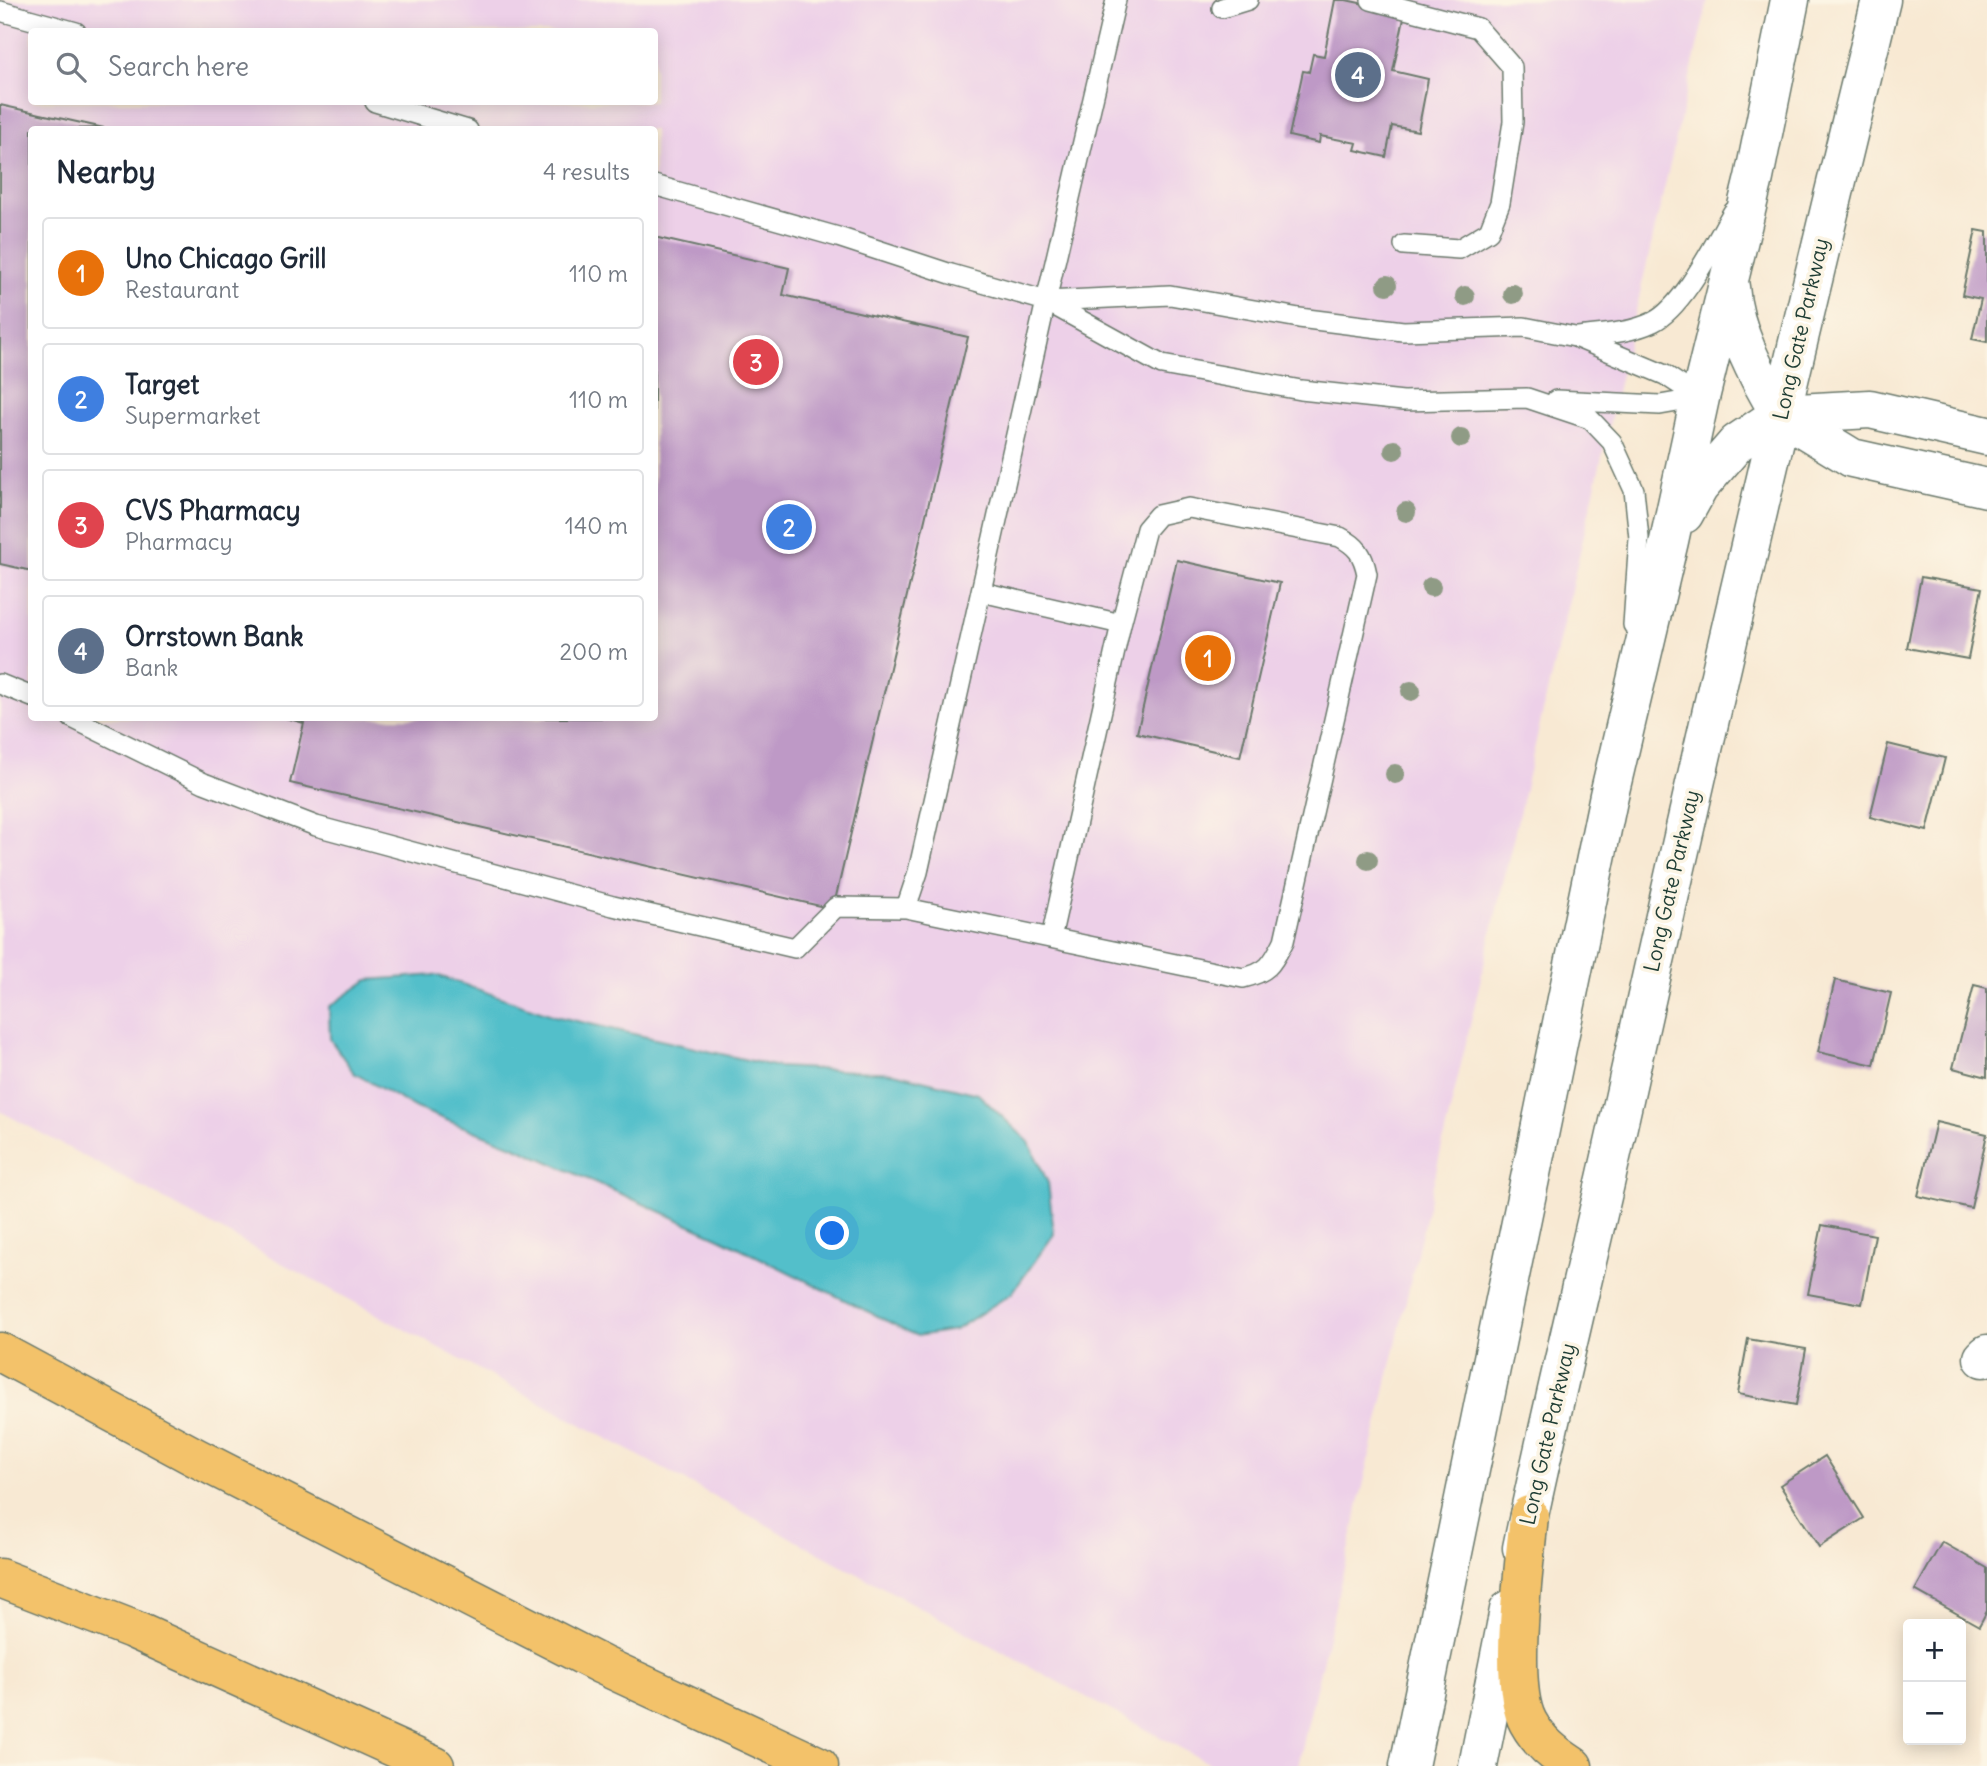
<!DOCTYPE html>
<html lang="en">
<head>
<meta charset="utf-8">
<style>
	:root { --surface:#fff; --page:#f6f6f7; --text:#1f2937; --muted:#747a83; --line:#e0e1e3; --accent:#db2777 }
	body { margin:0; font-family:Delius,sans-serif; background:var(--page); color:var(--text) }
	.controls { position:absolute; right:21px; bottom:21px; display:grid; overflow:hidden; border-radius:7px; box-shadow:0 4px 18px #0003 }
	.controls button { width:63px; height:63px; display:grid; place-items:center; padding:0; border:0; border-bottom:2px solid var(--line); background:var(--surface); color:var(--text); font:35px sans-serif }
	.you { position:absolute; left:833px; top:1234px; width:24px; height:24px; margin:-18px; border:5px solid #fff; border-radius:50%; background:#1a73e8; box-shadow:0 0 0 10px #1a73e833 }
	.badge { display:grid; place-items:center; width:46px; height:46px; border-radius:50%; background:var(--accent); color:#fff; font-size:23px; font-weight:700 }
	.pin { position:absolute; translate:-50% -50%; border:4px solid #fff; box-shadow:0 2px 7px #0006 }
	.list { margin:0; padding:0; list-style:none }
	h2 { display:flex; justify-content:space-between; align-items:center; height:91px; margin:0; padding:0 28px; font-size:30px }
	h2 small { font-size:23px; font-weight:400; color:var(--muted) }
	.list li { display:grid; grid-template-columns:46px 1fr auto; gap:21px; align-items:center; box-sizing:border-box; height:112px; margin:0 14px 14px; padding:0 14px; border:2px solid var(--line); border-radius:7px }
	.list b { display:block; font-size:26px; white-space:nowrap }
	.list p { margin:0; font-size:23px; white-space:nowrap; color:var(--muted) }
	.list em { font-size:23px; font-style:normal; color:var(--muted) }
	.icon { flex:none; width:38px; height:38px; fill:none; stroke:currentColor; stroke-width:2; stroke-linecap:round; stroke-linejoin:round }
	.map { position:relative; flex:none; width:1987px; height:1766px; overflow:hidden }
	.search { position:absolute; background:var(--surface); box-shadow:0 4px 18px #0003; left:28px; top:28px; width:630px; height:77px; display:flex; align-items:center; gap:18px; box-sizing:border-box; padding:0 24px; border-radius:7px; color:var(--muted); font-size:26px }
	.panel { position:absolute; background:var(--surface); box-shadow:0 4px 18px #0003; left:28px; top:126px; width:630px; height:595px; border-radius:7px }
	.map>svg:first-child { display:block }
</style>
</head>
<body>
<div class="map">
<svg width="1987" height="1766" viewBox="0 0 1987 1766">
	<rect width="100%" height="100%" fill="#fcf5e5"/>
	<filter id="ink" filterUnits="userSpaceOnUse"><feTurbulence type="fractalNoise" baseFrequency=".0143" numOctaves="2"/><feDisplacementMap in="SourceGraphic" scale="14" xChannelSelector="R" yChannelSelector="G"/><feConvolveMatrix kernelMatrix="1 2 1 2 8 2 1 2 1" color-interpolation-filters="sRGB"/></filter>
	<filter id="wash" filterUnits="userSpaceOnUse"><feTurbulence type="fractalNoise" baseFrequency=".00686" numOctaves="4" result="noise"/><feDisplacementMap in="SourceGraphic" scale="28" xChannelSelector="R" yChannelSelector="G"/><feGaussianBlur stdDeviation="1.57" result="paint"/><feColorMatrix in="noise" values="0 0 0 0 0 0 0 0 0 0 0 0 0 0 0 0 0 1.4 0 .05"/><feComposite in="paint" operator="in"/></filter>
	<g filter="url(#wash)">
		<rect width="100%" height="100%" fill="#f8e9d3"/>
		<path fill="#edd0e8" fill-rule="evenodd" d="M0,0H1708L1298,1766H1214L0,1111ZM32,32H654V102H32ZM32,130H654V718H32Z"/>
		<path fill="#52bfca" stroke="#387e7f" stroke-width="2" d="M436,975L555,1016L778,1067L894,1073L978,1094L1029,1142L1048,1183L1054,1234L1012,1293L955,1330L917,1336L720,1238L518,1148L416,1108L354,1073L330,1039L329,1007L368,980Z"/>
		<g id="blocks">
			<path fill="#be99c6" d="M1335,0H1346L1405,13L1393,71L1428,79L1418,131L1392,126L1386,157L1355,150L1357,143L1320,136L1319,143L1289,136L1303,71L1309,72L1313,54L1324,56Z
				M0,105L104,128L32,130V571L0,564Z
				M1976,230L1987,232V342L1972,339L1981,299L1962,295Z
				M654,237L789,268L783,295L968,337L833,909L290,783L304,723L286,718H654Z
				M1177,560L1280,583L1240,757L1137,733Z
				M1921,577L1982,588L1968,659L1907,648Z
				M1888,744L1945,758L1927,831L1870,817Z
				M1835,980L1891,993L1874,1065L1818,1052Z
				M1974,985L1987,988V1077L1953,1068Z
				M1936,1122L1987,1134L1971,1208L1918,1196Z
				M1822,1225L1875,1235L1862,1304L1808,1294Z
				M1748,1339L1806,1349L1796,1405L1738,1394Z
				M1825,1456L1864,1518L1819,1547L1780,1485Z
				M1942,1542L1987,1568V1611L1979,1626L1915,1590Z"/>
		</g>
	</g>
	<g filter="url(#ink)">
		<use href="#blocks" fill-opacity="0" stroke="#6b796c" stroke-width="2"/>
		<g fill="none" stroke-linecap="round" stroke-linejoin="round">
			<defs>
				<path id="service" d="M1371,0L1478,28L1512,67L1513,122L1500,203L1489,231L1459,249L1404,245
					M1222,8L1248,0
					M0,11L76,32
					M375,102L468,130
					M654,185L838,237L951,274L1046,301L1162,365L1301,390L1403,401L1527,398L1590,419L1612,442L1634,490L1639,538L1633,625
					M1047,301L1170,295L1299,318L1403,331L1524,327L1575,337L1665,375L1700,398
					M1578,337C1603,334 1630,333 1653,322C1684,307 1715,242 1733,212
					M1556,400L1660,405L1700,398
					M982,592L1121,624
					M0,684L32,697
					M72,718L204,783L316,826L613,906L795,948L836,907L906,908L1243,978C1269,972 1272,964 1284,941L1367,574C1363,554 1357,546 1340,537L1189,508L1158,515L1146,529L1121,624L1051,938
					M906,908L918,872L1046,301L1116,0"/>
				<path id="minor" d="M1780,414L1852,458L1987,488
					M1780,414L1870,409L1987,436
					M1983,1358L1987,1354"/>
				<path id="tertiary" d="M1730,287C1733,331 1757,376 1780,414
					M1684,514L1699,487L1737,443L1780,414
					M1522,1548C1551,1410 1585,1273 1616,1135C1700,756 1788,377 1881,0
					M1409,1766L1609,795L1669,541L1700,398L1754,178L1790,0
					M1478,1766L1509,1610"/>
				<path id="motorway" d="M0,1352L195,1457L602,1665L819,1766
					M1529,1515C1525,1563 1507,1683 1528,1722C1539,1742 1554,1754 1573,1766
					M0,1578L132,1629L435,1766"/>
			</defs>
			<use href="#service" stroke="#6b796c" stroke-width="22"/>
			<use href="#minor" stroke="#6b796c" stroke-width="41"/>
			<use href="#tertiary" stroke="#6b796c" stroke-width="41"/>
			<use href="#motorway" stroke="#6b796c" stroke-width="41"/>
			<use href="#service" stroke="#fff" stroke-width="19"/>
			<use href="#minor" stroke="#fff" stroke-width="38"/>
			<use href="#tertiary" stroke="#fff" stroke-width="38"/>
			<use href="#motorway" stroke="#f3c26a" stroke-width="38"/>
		</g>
		<g fill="#8f9b85">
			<circle cx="1387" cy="285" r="10"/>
			<circle cx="1513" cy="294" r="10"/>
			<circle cx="1465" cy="296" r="10"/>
			<circle cx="1461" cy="438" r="10"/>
			<circle cx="1394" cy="450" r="10"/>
			<circle cx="1406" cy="512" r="10"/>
			<circle cx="1431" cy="587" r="10"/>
			<circle cx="1411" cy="691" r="10"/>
			<circle cx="1395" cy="774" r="10"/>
			<circle cx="1368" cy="860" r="10"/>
		</g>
	</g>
	<g text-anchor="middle" stroke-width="7" stroke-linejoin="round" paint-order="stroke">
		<g font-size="21" fill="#1f3d34" stroke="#fcf5e5">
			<text transform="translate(1801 329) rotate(-77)" y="7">Long Gate Parkway</text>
			<text transform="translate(1672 881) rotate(-77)" y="7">Long Gate Parkway</text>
			<text transform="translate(1548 1434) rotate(-77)" y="7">Long Gate Parkway</text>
		</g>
	</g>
</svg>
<div class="controls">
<button>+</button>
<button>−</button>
</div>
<div class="you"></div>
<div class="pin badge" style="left:1208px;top:658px;background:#e8710a">1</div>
<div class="pin badge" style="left:789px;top:527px;background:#3f7fe0">2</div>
<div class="pin badge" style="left:756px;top:362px;background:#e0444e">3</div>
<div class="pin badge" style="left:1358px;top:75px;background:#5c6f8a">4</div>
<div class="search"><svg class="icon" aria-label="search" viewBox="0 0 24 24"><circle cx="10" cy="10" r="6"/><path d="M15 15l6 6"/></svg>Search here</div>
<section class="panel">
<h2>Nearby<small>4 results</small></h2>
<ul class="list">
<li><span class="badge" style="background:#e8710a">1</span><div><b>Uno Chicago Grill</b><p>Restaurant</p></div><em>110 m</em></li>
<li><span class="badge" style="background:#3f7fe0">2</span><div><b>Target</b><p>Supermarket</p></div><em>110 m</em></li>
<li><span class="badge" style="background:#e0444e">3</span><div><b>CVS Pharmacy</b><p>Pharmacy</p></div><em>140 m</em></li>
<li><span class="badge" style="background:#5c6f8a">4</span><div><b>Orrstown Bank</b><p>Bank</p></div><em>200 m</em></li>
</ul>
</section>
</div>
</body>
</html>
